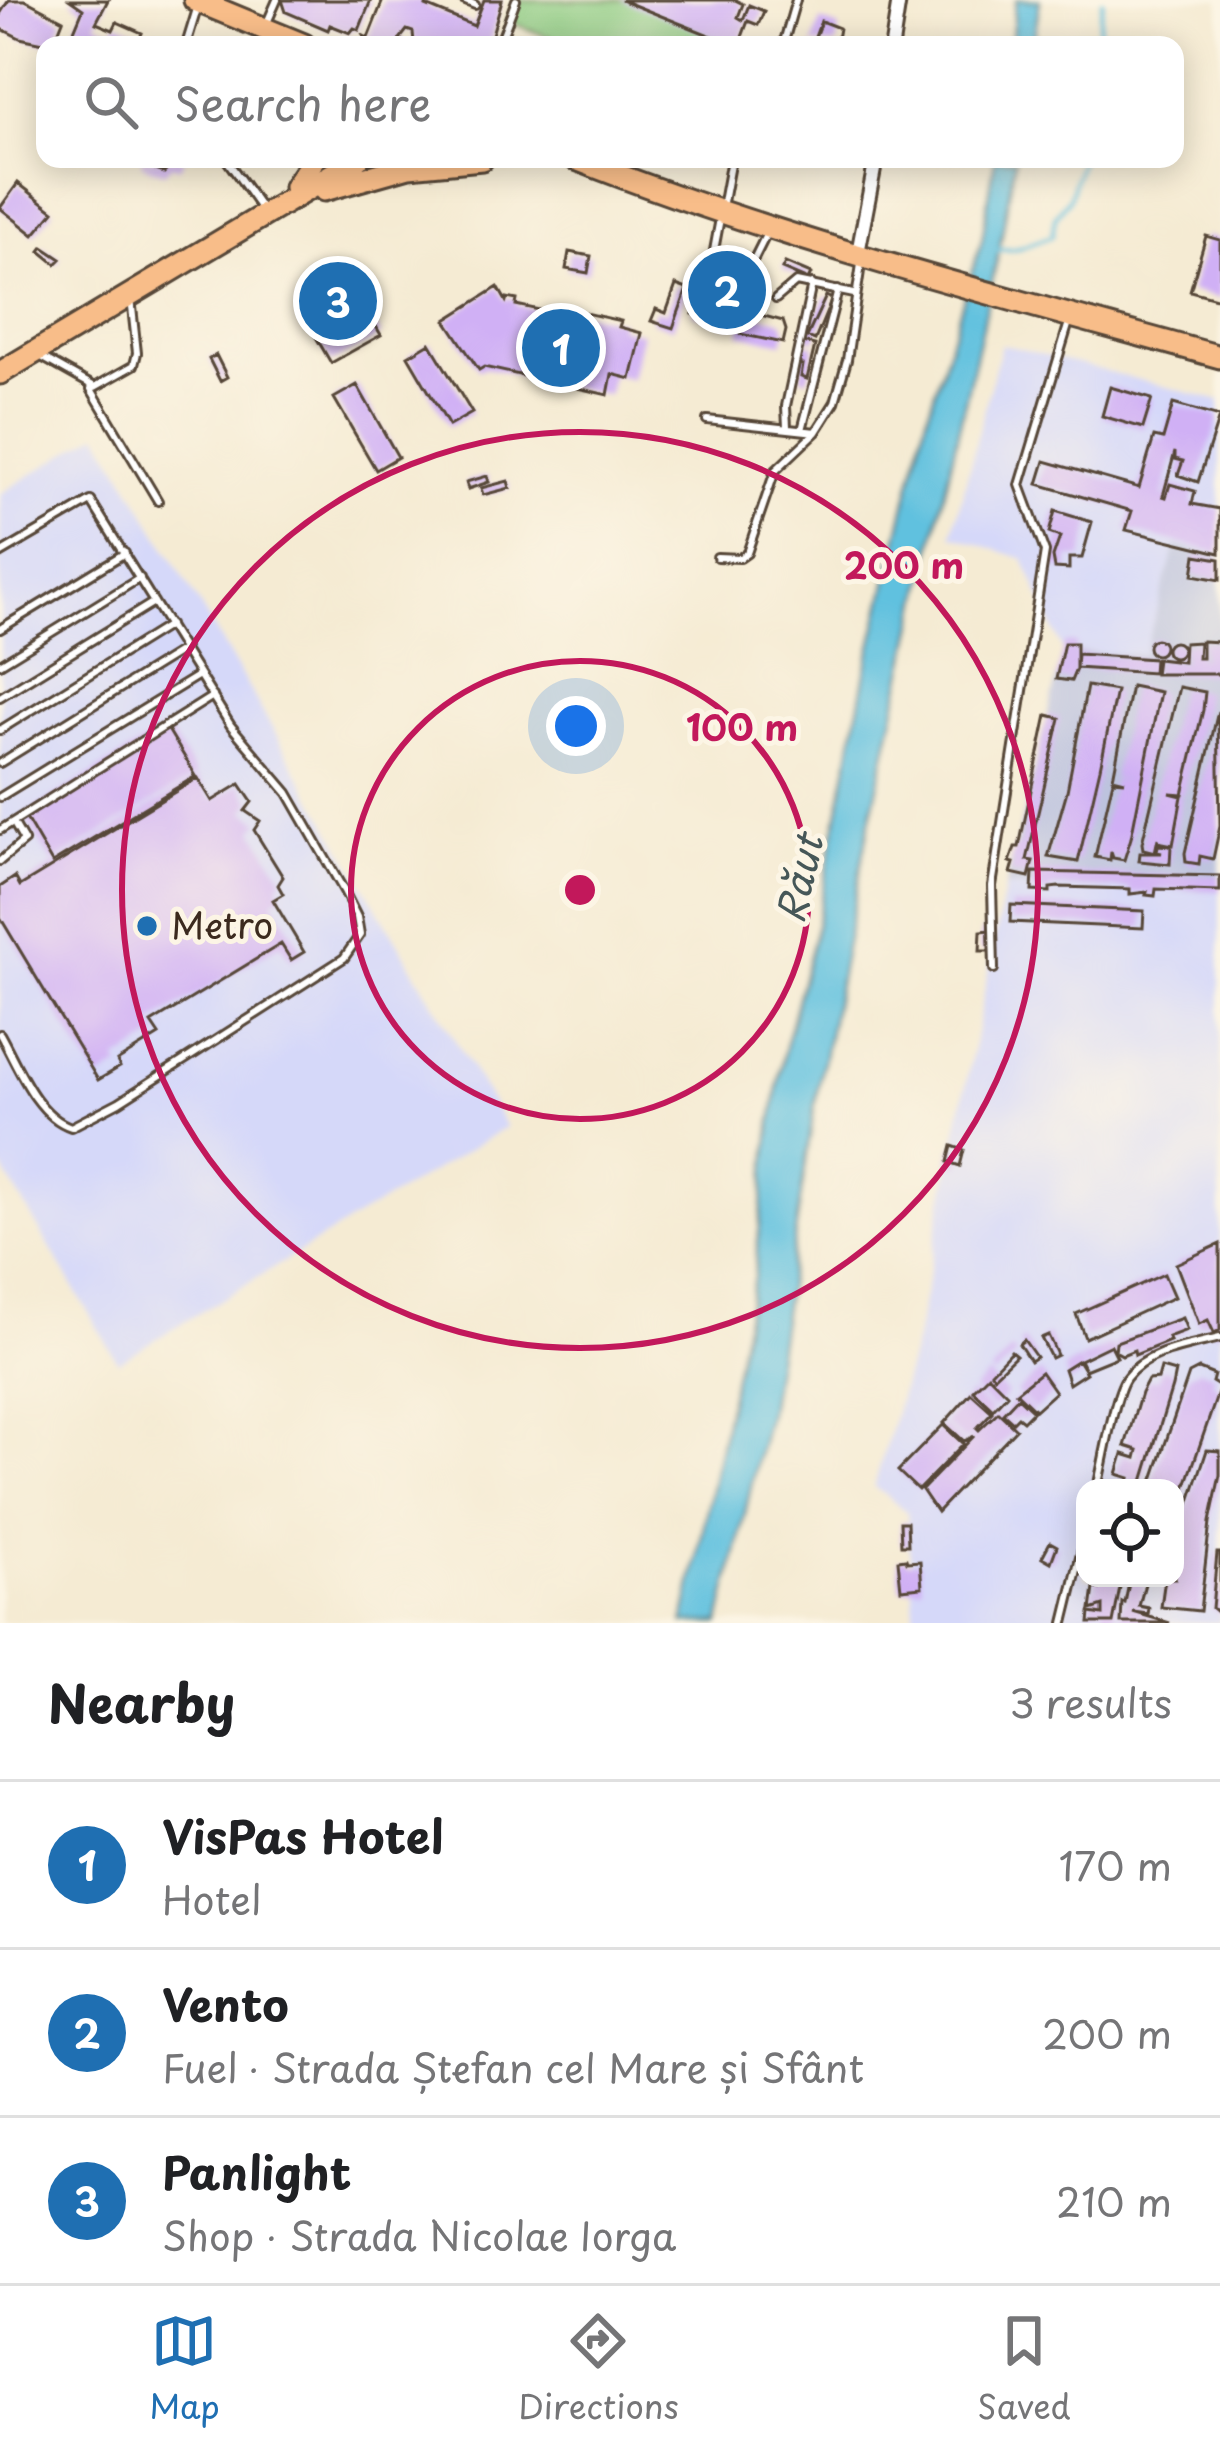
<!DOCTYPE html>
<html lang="en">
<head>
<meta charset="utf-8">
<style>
	:root { --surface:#fff; --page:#f6f6f6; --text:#202124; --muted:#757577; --line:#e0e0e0; --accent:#1f6fb2 }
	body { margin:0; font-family:"Playpen Sans",sans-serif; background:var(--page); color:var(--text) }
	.controls { position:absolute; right:36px; bottom:36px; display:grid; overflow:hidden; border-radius:24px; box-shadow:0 6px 30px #0003 }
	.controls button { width:108px; height:108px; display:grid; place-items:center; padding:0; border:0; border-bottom:3px solid var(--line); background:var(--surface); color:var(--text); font:60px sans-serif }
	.you { position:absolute; left:576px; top:726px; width:42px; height:42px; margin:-30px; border:9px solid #fff; border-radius:50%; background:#1a73e8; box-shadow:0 0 0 18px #1a73e833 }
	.badge { display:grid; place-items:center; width:78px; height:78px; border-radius:50%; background:var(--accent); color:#fff; font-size:39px; font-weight:700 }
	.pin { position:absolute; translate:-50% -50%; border:6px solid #fff; box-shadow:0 3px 12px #0006 }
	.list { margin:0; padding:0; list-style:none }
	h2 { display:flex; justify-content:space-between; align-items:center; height:156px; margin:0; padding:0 48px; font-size:51px }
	h2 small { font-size:39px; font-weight:400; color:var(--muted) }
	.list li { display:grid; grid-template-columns:78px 1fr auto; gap:36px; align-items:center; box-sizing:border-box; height:168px; padding:0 48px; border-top:3px solid var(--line) }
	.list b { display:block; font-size:45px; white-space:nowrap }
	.list p { margin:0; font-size:39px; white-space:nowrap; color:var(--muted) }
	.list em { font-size:39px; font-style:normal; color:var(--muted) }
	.icon { flex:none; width:66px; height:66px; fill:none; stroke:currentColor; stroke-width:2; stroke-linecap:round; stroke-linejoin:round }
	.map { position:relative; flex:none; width:1220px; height:1623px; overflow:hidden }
	.search { position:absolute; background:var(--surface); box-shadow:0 6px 30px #0003; left:36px; right:36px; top:36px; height:132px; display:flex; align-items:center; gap:30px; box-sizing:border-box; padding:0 42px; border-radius:24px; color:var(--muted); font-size:45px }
	.sheet { height:660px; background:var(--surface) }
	nav { display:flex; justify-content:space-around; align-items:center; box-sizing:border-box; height:168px; border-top:3px solid var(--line); background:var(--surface); font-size:33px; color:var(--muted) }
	nav a { display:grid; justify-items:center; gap:6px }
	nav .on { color:var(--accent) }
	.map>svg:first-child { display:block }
</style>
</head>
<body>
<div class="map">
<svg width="1220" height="1623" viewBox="0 0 1220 1623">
	<rect width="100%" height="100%" fill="#fcf5e5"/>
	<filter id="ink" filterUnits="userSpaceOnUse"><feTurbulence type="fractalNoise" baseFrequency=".00833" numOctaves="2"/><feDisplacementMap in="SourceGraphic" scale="24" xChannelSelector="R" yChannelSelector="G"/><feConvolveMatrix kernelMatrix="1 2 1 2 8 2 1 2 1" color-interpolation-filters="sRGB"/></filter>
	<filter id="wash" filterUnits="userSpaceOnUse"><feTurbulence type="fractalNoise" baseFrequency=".004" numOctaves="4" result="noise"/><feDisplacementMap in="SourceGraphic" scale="48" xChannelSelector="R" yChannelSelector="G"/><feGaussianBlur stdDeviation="2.7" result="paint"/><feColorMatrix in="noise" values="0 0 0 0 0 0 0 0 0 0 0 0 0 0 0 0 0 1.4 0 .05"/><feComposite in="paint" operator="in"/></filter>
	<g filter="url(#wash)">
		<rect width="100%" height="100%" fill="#f5ebd3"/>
		<path fill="#d5d8f9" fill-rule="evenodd" d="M1001,344L1220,401V556L1176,547L1143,655L1063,651L1024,559L952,535Z
			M99,433L506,1127L118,1362L0,1164V494Z
			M1005,887L1220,891V1623H915L907,1512L874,1487L915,1341ZM1085,1488H1175V1578H1085Z"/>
		<path fill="#bdc3de" d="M1176,546L1220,556V891L1005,887L1063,651L1143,655Z"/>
		<path fill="#8dcb82" stroke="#647a50" stroke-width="3" d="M516,0H627L742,45H569L507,21Z"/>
		<path fill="#61c1df" stroke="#4e767e" stroke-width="3" d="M1016,0H1040L1033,45H1011Z
			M995,159H1015L999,251L869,826L815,1103L768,1412L720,1623H684L754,1277L771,1127L785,1047L814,936L867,667L926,420L982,240Z"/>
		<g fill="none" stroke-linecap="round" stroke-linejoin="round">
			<path stroke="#61c1df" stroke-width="4.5" d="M1097,45L1103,0
				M993,250L1016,249L1052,236L1055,217L1069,199L1081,159"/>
		</g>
		<g id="blocks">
			<path fill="#d0b0f5" d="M9,0H25L63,20L53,45L20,38L0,28V14Z
				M70,0H108L96,23L113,30L117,22L142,33L137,45H68L83,9Z
				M282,0H371L359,30L354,28L350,33L330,25L328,30L286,12Z
				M383,0H421L427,2L426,6L474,26L484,0H502L489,45H419L414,43L413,32L407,30L400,39L410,45H367L364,36L368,38Z
				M621,0H735L743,4L738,17L743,20L749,5L764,11L758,25L748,21L739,45H734Z
				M821,21L839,28L836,45H812Z
				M141,159H184L180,168L172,165L164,173L142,165Z
				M785,159H819L815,170Z
				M18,183L54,211L34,235L0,208Z
				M1206,236L1220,240V299L1190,291Z
				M43,247L61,259L56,264L40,251Z
				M569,252L591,256L588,273L566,269Z
				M785,263L811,274L808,280L782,269Z
				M352,285L381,335L331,363L302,313L327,292H339Z
				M676,285L687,289L673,328L651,321L656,309L666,313Z
				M701,286L710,288L709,292L742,298L734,326L693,314Z
				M498,287L506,301L507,298L517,300L516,305L553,313L555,306L568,309L621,321L619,327L642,333L631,379L612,374L608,395L484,367L479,370L446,320Z
				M826,296L832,299L815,340L807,337Z
				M745,311L783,321L786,330L783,343L740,334Z
				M802,342L815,345L807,379L801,377L803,365L797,364Z
				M430,343L472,413L449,426L408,356Z
				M216,355L227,377L220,381L209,359Z
				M357,385L398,457L376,470L334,398Z
				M1110,387L1152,399L1143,428L1102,416Z
				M1173,404L1219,417L1198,482L1178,475L1183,461L1175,459V452L1163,496L1166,497L1170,484L1195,491L1192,504L1220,509V553L1126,530L1132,511L1038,484L1045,461L1139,488L1154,437L1163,439Z
				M487,476L489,482L468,489L466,482Z
				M508,481L510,488L483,495L481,488Z
				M1055,511L1092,522L1082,558H1069V569L1055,568L1053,557L1060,537L1049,533Z
				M1196,555L1220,559V580L1193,575Z
				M1148 647a8 8 0 1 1 16 0a8 8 0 1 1-16 0Z
				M1202,641L1220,642V674H1155L1157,659L1183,662L1184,643L1199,642L1198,658H1202Z
				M1166 650a8 8 0 1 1 16 0a8 8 0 1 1-16 0Z
				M1064,643H1076V669L1071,681L1056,679Z
				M1077,654L1154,659L1153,673L1076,668Z
				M1087,686L1116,691L1100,768L1078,862L1048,857L1067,791Z
				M1131,686L1160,692L1131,838L1124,860L1113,858L1111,852L1110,860L1095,857L1113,780L1125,781L1113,778Z
				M1179,687L1205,692L1203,710L1183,794L1170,793L1182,796L1173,845L1158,842V838L1155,852L1143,849L1142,843Z
				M1218,711L1220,826L1213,859L1200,856L1199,864L1186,862L1185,853Z
				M1047,715L1060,718L1027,860L1033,861L1029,877L1011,873L1014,863L1010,862L1015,847H1019Z
				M167,728L196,776L52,863L24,815Z
				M198,778L212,801L240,784L252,802L245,811L260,821L254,830L283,877L278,885L283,894L273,900L304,952L291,960L281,944L151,1023L159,1035L117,1061L120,1067L98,1080L0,917V887L15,877L20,886Z
				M1158,845L1171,846L1170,864L1139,861L1140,853H1162L1157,852Z
				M1033,872L1220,876V891L1156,889L1155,896L1146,895L1147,892L1130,894V889L1059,887L1050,888V892L1032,891Z
				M1011,905L1144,911L1143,928L1010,922Z
				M990,930L993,951H980L981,931Z
				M952,1146L964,1150L960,1166L948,1162Z
				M1220,1244V1330L1214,1333L1208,1320L1199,1324L1176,1264Z
				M1164,1274L1174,1297L1085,1338L1076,1314Z
				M1182,1318L1187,1330L1168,1337L1170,1341L1135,1355L1134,1350L1122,1355L1115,1351L1116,1342Z
				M1048,1335L1057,1355L1051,1358L1041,1338Z
				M1024,1340L1036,1357L1030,1361L1019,1344Z
				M1111,1345L1117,1357L1085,1370L1080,1360Z
				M1011,1351L1016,1355L994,1376L991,1372Z
				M1078,1360L1086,1373L1069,1384L1064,1369Z
				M1161,1368L1175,1372L1172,1387L1141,1488H1127L1130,1478L1117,1474L1123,1454L1136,1458L1138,1450L1125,1446L1141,1393L1148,1380L1158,1379Z
				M1199,1369L1214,1375L1212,1382L1220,1387L1176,1514L1175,1488H1150L1189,1374Z
				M1041,1372L1055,1392L1035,1410L1016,1392Z
				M988,1375L1007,1394L993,1409L973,1390Z
				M971,1393L992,1412L977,1428L979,1430L998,1412L1016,1429L937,1512L922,1490L974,1436L964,1441L944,1423Z
				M1018,1397L1033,1411L1023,1421L1018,1417L1013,1422L1003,1413Z
				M943,1425L963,1444L918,1490L898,1471Z
				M1207,1450L1220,1451V1475L1210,1522L1200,1611L1161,1607L1165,1578H1175V1546Z
				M900,1522H907L908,1545H901Z
				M1050,1542L1057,1546L1051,1562L1042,1557Z
				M1217,1553H1220V1615L1212,1608Z
				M906,1559L907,1562L920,1561L922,1587L901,1589L898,1560Z
				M1097,1578H1122L1113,1623H1089L1090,1613L1103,1615V1606L1091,1610L1094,1588L1101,1589L1096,1586Z
				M1130,1578L1146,1580L1139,1606L1149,1608L1148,1614L1133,1612L1170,1623H1121L1122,1602L1125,1603Z"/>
		</g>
	</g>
	<g filter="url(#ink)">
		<use href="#blocks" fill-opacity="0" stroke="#574739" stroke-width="3"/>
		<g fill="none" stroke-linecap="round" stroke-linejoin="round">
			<defs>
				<path id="service" d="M463,0L475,5
					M266,25L277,0
					M186,45L197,9
					M499,45L516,0
					M783,45L796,0
					M226,159L263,211
					M731,159L713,256L717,264L739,272L752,263L767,233
					M776,299L796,282L854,294
					M38,355L95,387L134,365L137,353L131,298
					M91,389L158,501
					M707,420L816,432
					M787,427L786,406L812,284
					M802,430L838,290
					M0,554L91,501L231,726L288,793L344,891L357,917L360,935L344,958L119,1102L71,1127C36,1116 17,1064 0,1034
					M717,557L740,558L747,553L775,471L816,432L835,402L847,360L861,264
					M0,629L125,553
					M0,664L140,578
					M0,697L154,602
					M0,730L169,625
					M0,763L184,649
					M0,797L199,675
					M0,830L213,696
					M0,861L24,841L13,822
					M994,969L992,886L1045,552L1020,485L1070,319
					M1097,1488C1103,1464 1114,1395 1126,1378C1146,1351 1189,1346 1220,1338
					M1064,1623L1085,1537"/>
				<path id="minor" d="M892,45L899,0
					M858,253L876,159"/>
				<path id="primary" d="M195,0L304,45
					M576,159C784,241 1004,297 1220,357
					M295,187L314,159
					M324,190L409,166L482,159
					M0,373L358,159"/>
			</defs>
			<use href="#service" stroke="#574739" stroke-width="12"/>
			<use href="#minor" stroke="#574739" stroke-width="18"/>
			<use href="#primary" stroke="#574739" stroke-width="27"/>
			<use href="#service" stroke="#fff" stroke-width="6"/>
			<use href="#minor" stroke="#fff" stroke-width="12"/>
			<use href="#primary" stroke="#f8bd89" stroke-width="21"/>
		</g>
	</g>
	<g fill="none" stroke="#c2185b" stroke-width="6">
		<circle cx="580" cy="890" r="229"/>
		<circle cx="580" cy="890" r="458"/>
	</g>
	<circle fill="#1f6fb2" stroke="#fcf5e5" stroke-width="4.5" cx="147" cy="926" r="12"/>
	<g text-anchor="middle" stroke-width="10" stroke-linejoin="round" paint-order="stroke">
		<g font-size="36" fill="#3b2a1e" stroke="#fcf5e5" text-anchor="start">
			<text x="171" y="939">Metro</text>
		</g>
		<g font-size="39" font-style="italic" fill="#465758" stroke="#fcf5e5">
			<text transform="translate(800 879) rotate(-77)" y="14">Răut</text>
		</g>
	</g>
	<circle cx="580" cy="890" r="18" fill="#c2185b" stroke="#fcf5e5" stroke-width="6"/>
	<g font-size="36" text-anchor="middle" font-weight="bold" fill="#c2185b" stroke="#fcf5e5" stroke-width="10" stroke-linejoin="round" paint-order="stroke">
		<text x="904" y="579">200 m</text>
		<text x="742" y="741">100 m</text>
	</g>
</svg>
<div class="controls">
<button><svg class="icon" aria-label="locate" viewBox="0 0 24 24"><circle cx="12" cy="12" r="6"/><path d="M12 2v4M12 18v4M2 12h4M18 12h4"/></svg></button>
</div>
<div class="you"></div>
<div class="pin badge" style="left:561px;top:348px">1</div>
<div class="pin badge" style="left:727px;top:290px">2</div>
<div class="pin badge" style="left:338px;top:301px">3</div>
<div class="search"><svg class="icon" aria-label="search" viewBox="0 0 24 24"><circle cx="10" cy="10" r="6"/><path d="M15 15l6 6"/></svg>Search here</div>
</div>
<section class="sheet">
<h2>Nearby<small>3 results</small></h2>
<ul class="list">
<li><span class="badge">1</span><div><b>VisPas Hotel</b><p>Hotel</p></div><em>170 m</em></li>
<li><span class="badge">2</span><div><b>Vento</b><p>Fuel · Strada Ștefan cel Mare și Sfânt</p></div><em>200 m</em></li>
<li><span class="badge">3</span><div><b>Panlight</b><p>Shop · Strada Nicolae Iorga</p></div><em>210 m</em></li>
</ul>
</section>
<nav>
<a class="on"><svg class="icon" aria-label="map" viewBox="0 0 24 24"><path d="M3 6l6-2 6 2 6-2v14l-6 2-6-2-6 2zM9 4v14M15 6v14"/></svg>Map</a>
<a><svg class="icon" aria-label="directions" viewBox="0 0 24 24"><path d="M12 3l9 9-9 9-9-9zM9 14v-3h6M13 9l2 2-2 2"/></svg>Directions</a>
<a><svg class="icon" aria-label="saved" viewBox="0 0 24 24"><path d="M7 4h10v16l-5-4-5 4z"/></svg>Saved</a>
</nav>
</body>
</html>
